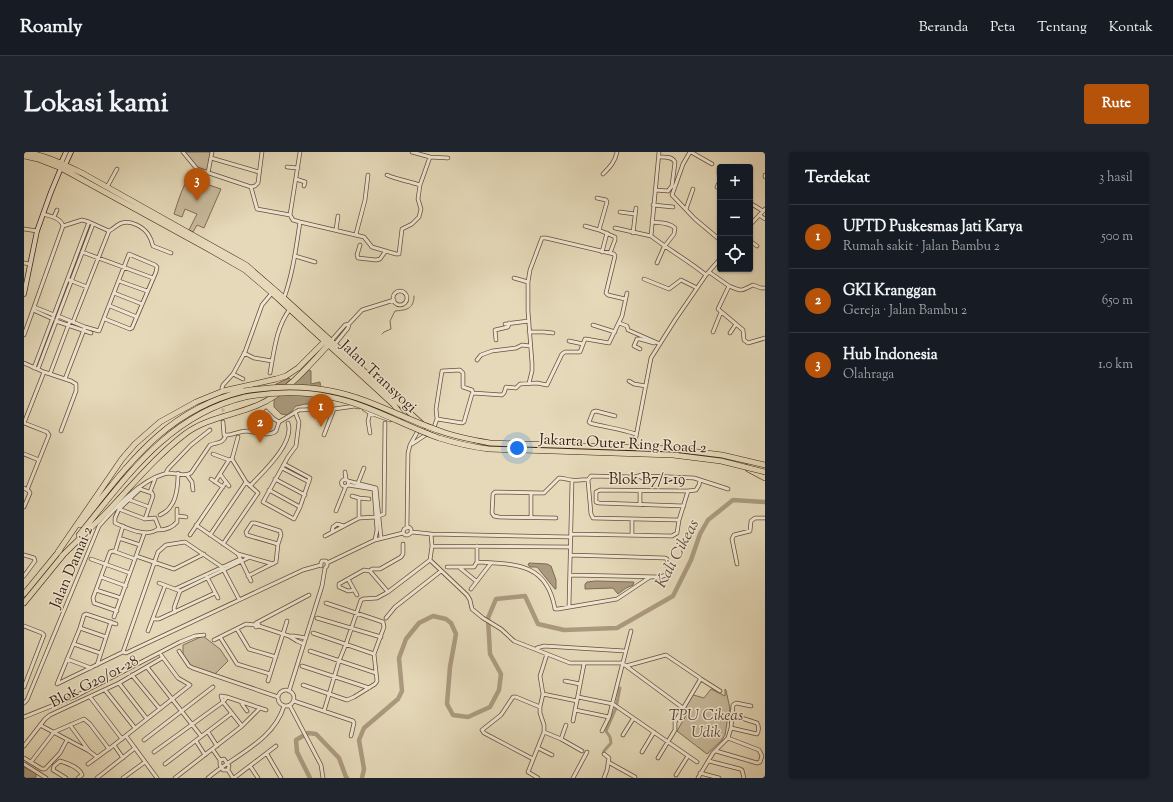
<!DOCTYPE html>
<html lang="id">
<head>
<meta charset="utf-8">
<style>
	:root { --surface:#171b24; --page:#20242c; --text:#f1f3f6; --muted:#9ea1a6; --line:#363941; --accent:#b45309 }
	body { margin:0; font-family:"Sorts Mill Goudy",serif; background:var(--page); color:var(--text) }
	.controls { position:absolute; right:12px; top:12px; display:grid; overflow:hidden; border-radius:4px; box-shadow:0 1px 3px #0004 }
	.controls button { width:36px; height:36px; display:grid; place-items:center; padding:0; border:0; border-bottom:1px solid var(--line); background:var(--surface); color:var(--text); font:20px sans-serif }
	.you { position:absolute; left:493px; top:296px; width:14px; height:14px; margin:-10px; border:3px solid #fff; border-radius:50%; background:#1a73e8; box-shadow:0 0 0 6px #1a73e833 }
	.badge { display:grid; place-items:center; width:26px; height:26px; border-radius:50%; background:var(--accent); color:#fff; font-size:13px; font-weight:700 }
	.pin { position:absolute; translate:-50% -33px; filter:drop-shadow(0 1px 2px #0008) }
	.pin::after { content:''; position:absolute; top:21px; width:14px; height:12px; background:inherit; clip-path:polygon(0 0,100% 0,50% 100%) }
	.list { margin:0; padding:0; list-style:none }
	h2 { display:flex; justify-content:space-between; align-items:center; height:52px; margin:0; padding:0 16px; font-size:17px }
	h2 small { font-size:13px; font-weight:400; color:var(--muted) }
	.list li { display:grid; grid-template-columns:26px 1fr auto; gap:12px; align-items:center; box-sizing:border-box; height:64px; padding:0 16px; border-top:1px solid var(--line) }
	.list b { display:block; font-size:15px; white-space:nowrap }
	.list p { margin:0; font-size:13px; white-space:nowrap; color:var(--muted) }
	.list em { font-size:13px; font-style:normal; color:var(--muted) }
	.icon { flex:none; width:22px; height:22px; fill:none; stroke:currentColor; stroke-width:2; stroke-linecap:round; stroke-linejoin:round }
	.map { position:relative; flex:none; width:741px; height:626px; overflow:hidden; border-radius:4px }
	header { display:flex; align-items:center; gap:24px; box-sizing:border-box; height:56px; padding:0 20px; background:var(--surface); border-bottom:1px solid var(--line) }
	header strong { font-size:19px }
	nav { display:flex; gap:22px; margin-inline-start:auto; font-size:14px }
	.intro { display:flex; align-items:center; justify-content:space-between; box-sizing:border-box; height:96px; padding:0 24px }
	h1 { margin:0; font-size:28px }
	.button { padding:10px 18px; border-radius:4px; background:var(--accent); color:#fff; font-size:14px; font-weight:700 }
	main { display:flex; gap:24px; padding:0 24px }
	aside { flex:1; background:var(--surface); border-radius:4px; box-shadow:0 1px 3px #0004 }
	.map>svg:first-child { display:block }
</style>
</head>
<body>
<header>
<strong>Roamly</strong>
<nav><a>Beranda</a><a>Peta</a><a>Tentang</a><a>Kontak</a></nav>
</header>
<div class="intro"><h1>Lokasi kami</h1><a class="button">Rute</a></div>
<main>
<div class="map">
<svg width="741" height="626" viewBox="0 0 741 626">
	<rect width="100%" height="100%" fill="#e5d9b9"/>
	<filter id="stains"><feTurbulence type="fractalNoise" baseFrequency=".005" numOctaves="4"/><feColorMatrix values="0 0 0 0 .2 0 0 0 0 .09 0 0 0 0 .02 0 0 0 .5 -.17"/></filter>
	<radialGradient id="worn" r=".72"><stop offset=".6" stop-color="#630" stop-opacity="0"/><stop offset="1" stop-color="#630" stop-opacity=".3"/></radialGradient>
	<path fill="#c8ba9c" stroke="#826e56" d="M161,0H187L183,20L172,15Z
		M170,17L173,19L184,24L182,32L197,37L180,76L173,73L169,80L165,78L173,62L161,57L158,65L150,62C155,46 160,30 170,17Z
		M179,484L196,497L204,509L191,522L169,516L159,503V493Z
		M687,537L701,544V537L702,538L706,557L704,564L701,583L698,588L683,602L653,579L665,558L660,554L666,542L680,546Z"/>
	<path fill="#ab9a7f" stroke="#7e6a52" d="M285,218L287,219V232L296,230C297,239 299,246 306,253L282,252L272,254L264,263L257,262L250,255V237L252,232L265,226L270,231Z
		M505,411L523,412L527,414L532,428V437H531L513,415H506L504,413Z
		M572,429L609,430H610L609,433L602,436L594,442L589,436L561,437V432L563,430Z
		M0,615L12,621V625L11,626H0Z"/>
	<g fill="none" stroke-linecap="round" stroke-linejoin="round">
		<path stroke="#7e6a52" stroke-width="1" d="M358,182L360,180L367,177L366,169L371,159C381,158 390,158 390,144"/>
		<path stroke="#ab9a7f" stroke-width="3" d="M580,599L587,591L586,585L582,579L592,556L596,536"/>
		<path stroke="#ab9a7f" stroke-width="4.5" d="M286,626L273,600L272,588L284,581L292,582L315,606L322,625L323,626
			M338,626L340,617L335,588L340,576L374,547L378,539L375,506L382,487L395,471L409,464L422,467L427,471L432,482L426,515L423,552L429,563L444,565L466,555L475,538L477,522L466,502L464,466L472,447L501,444L514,472L540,478L593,476L649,444L667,408L676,382L684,368L709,348L741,350"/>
		<path stroke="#c3b497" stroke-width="3" stroke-dasharray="3 1.5" stroke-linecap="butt" d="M199,252V270"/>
		<defs>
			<path id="street" d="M159,0L173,17L227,35L231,34L234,31L238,0
				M388,0L406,5L424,6
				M635,0L627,84C645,98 665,109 682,123
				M666,0L659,12L648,43L671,67L696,88
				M667,0L688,12
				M187,6L235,20
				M263,15L274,16
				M695,16V22L696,24
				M184,21L188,0
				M579,22C586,15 591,10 593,0
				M363,23C374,28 385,29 396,33
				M741,23V25
				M272,27L281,30L280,34
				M696,29L693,35L696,36
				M83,35L93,17
				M227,35L233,57L266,63L269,68L276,70L340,85L348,95L372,102H375L378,77L388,72L395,65L397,57L394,47L396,33L406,5
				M631,38L644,39L648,34L651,10C648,4 640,5 635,5
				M573,46L582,48L583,50L575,78
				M726,51L739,59
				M629,53L649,55
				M662,57L669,37
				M596,60L611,62
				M266,63L276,0
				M735,63L741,67
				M30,65L33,58
				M628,70C635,71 645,70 651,76L650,82L640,95L633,111
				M726,73L741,57
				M39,74L58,68L65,70L85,79C90,77 93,72 98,71C107,68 119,75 124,82C126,85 128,90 129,94L147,101
				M561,74L575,78L591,85V88L586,101
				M591,76L627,84
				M0,77L13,79
				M312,78L314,64
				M609,81L612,56
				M332,82L341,48L344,23
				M726,89L733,94
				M336,93L333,103L334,106L352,108L356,107L361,100
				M58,100L129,126
				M578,100L583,81
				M271,104L291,110
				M0,111L6,112
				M685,120L705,134L694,157L719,178L720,188L724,191L741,186
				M490,126L504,130
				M620,127L645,137L657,128L673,136
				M45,128L63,135
				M95,129L123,139
				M705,134C720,140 716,139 729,133L737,136H741
				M369 146a7 7 0 1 1 14 0a7 7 0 1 1-14 0Z
				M90,141L118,152
				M260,146C269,121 272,96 276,70
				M86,154L113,165
				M10,155L30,163
				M9,158L29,167
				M34,164L61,175L75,179L105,102L131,113L133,115L132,120L108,176L106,177L81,167
				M32,169L67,181
				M49,170L85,79
				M595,171L603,174L604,178L636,192
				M481,172L505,169
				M569,173L591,180
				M505,180H520L529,181
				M689,180L697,160
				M706,181L712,172
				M0,183L39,74C37,66 26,64 19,62
				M472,188L471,178L484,175L485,171
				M307,189L321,173L325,172L338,158L370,148
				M545,189L559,192
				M311,192L324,176L325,172
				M616,197L610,194L613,187H616L630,191
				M220,201L230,206L248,209
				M453,208L457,203L468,199L492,196L498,193L506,194
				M0,211L20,220L47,229L52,232V239L37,279
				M10,216L65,70
				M14,217L69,72
				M246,221C250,200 252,175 266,157
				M26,222L46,169
				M209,222L219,227
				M41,227L61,175
				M605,229L610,232L622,234
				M505,231L508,219V211L504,159V130L506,118L518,86H522L590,102L591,104L582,141L584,143L601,147
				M198,236L199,233L209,222L221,200L238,153L248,141
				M449,241L478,243L480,241L482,235L492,236L496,232L513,231L523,233L538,202L541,200H556L561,187H562L585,191L598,164L603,141
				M340,257L346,261L366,268
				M242,259L250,267L255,270
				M591,264L572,259L569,260L565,270L566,271C581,275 596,277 612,282
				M413,267L412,257L418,219L436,218L439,221V235L448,238L449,241
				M413,267L438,271L440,270L448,242L449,241
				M199,270L200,283C207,284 215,279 223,279C232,280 245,285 252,279L255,270L275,258L310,257L331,254L335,255
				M0,271L23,280L25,283L3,338
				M0,271L20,220
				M409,278L413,267
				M346,281L344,269L346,261
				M300,283L310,257
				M388,292L403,282
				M610,295L627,206L651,168L682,123L696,107
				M0,302L15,308
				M189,302L205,308
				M260,312L286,326L276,355L270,367L239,350L264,305L272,294L275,270L271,260
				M258,316L285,330
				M321,320L322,328
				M142,321L144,317L167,293L186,278
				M196,322L205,334
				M163,323L168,330L169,338
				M615,324L620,327L625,324
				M187,327L199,335
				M251,327L281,343
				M317.5 331a3.5 3.5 0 1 1 7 0a3.5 3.5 0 1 1-7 0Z
				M564,328L567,362L569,366L655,368
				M324,329L352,336L357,386
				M191,330L205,308L208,307L214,285
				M334,331L340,316
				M324,333L349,337L350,338L353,378L351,388
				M226,334C239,320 271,291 264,271
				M0,336L5,339L6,341L0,355
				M245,338L276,355
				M126,340L131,327
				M507,341V365
				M328,344L335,346V366
				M335,346L345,347
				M106,348L125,355
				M616,353V339
				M660,354L575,351L572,350V340L576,338L664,339L672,338L675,333L676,328
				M95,357L91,366V371C103,376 124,387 135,376L131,366L121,367L95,357L116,337L128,341L129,344L121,367
				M312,359L322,334
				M136,363C140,361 144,359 146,355C153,347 154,332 154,321
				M154,364L162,365
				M532,366L475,365L470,364L468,361L469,342L471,340L520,341L535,326C540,326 544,328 548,328C555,329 557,327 564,328L567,324L611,325L621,322L625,324L670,326L704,337
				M228,371H231L256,379L257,383L254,392L223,383L222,380Z
				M172,373L214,402L227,429
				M383,375L384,301L386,293L395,277
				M134,378C141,378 148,376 153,370V357
				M308,380L309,375L313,372L320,374
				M407,382L547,385
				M547,382L648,384L653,381L655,368L664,339
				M166,383L202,330
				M186,383L222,330
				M301,384L335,366L352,365L360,362L361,271
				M608,384V367
				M95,386L116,393
				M199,392L234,341L222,330L208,307
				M408,394L546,395
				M91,400L99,374
				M214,402L249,412
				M0,403L10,406L11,409L0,424
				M112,404L150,417L180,402
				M67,407L106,421
				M406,408L443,443L446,448L448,457L459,466L477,477L490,489L546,511H598L659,556
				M453,410C492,412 523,411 531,457H534L593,447L626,425
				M713,412L708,387L710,383L726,379L727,369L731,366H741
				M297,414V411L298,409H302L303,411
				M423,415H450L453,410V394
				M436,416L452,429
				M346,419L348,417H356L377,405L379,402V392
				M546,423L636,425L642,423L644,418L643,407L641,406L546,403
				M224,424L252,410L254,392
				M77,425L102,434
				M183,425L194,446
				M324,427L333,443
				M135,431L156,439L150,456L151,460
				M151,437L216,407
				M447,437L467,411
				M72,438L97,446
				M330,438L324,439L315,435V432L340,418L346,419L364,440
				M156,439L226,405
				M215,447L198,415L161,390L142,393L134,400L99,500L102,501L279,418L297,413
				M545,454L548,329
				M93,459L70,451L69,446L86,400L89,399L111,407
				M90,465L120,382
				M293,466L357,485
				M362,466L371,455L417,419
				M129,467H135L191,441
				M234,471L235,474L232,475L231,473L232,471L285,443
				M0,474L18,481L20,483L0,535
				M235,474L265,484H270L282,486
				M56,476L33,532L99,500
				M213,477L225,497L252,505
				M124,479L141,434
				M289,481L350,502
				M265,484L273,489L280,492
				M82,485L56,476L60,463L62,462L92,472
				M196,485L213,512L246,522
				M190,488L222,472L231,473
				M50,492L76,501
				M513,496L520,494L601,499
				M155,499L165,514L169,516L254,545
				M286,499L352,521
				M523,502L516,524L519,542L553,549
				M43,507L67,516
				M73,513L87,470
				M278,514L345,536
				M602,514L642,503L676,526V528L651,570V578L634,606
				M123,515L177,584
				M108,523L136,557
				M677,527L696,539
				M244,529L263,469
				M541,529L556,532
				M95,531L123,567
				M279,533L323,548L330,545L351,532L353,529L350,502L360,475L359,470L302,451
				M254 546a8 8 0 1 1 16 0a8 8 0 1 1-16 0Z
				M81,538L111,576
				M265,539L298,434L301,416L303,414V411L351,388L379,381L381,383H384L387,381V377L385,375L380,377L379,381
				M66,545L98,587
				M554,545L589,552L673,610
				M270,549L329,569L330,571L327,584
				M0,551L3,548L75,374C92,355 116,329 140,322C149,319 159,326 167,321L186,293C194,290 199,292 202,283
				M218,552L223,559
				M266,554L297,613L299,626
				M551,558L585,565
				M300,559L315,509L322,492L337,448L339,447L353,446L364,440L406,408L408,394L407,382L388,380
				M0,565L50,545L156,490L171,484L180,483
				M549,569L560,512
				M16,573L65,599L73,605
				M46,573L65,599
				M542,573L537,587L558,599
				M218,574L199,550L197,544L203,545L242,558
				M707,576L733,582C735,579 735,574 733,571L708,563
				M578,579L585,565L607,479
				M184,580L193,594
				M520,580L537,587
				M599,583L609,567
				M102,584L133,626
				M120,588L189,535
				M172,589L181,603
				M90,593L99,606
				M0,594L21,567L26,563L95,531L138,506
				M514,596L528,603
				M189,598L196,608
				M692,599L733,611L736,610L738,604L735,598L704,586
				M130,600L199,550L203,545
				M618,600L630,580
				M243,602L257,626
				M580,602L585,606L583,618L580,626
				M0,606L18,617H21L36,601L43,588
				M200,607L205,614L204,618H199L196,613V608Z
				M509,607L460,581L458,578L477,563L489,545H492L516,555
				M685,609L716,617L718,618L720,626
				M7,610L30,580L60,567L66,572L85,597
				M584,610L611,625
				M0,612L22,626
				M64,612L90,593L166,533L154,526L137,503
				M141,612L208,561
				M226,614L234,626
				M204,618L209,626
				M676,621L695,626
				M652,623L664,604
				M42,626L29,618L30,614L36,609C43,611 56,616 58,623L54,626
				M73,626L111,596
				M99,626L121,610
				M151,626L218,574L236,556
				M184,626C210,603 249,590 260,554
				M210,626L252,594
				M514,626L504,620L520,580V573L516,561V555L519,542
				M549,626L563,600
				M674,626L689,601L704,586L707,576L709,553L712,551L727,554"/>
			<path id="secondary" d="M37,11L42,0
				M41,13L47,0
				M0,142L13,79L27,40L37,16"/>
			<path id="highway" d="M0,0C21,3 39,12 58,21L222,113L260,146L398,272
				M0,4L14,7L37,16L181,95L221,118L248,141L370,253L378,264L401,280
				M404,276L428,286L448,290
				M724,310L741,319
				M724,317L741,326
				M56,373C104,313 141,258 220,239
				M55,383C102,326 144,263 221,245
				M34,400L98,307L111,292L136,270L172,250L199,239L252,227L262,224L274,216L302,188
				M38,404C52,390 67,376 81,362C107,335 131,305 161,282C182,266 211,263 234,253C261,242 286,213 305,192
				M0,442L36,398
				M0,451L40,402"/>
		</defs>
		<use href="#street" stroke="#664f3a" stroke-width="4.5"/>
		<use href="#secondary" stroke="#3b210f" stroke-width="5.5"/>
		<use href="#highway" stroke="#3b210f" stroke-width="6"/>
		<use href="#street" stroke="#eee6d2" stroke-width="3"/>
		<use href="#secondary" stroke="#eee6d2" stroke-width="4"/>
		<use href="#highway" stroke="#e5d9b9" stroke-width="5"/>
		<defs>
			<path id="highway-bridge" d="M220,239C249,234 278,233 307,239C345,246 380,267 416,279C432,285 449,288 466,291L650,297L698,303L741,313
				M221,245C249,240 278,239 306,245C344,252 378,273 415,286C431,291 448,295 465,297L649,303L697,309L741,320"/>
		</defs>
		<use href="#highway-bridge" stroke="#3b210f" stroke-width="6" stroke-linecap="butt"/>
		<use href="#highway-bridge" stroke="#e5d9b9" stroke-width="5"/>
	</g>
	<g text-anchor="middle" stroke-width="3" stroke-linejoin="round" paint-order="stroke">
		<g font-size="15" fill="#3b210f" stroke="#eee6d2">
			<text transform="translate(355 224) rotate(43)" y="5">Jalan Transyogi</text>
			<text transform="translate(599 291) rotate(3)" y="5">Jakarta Outer Ring Road 2</text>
			<text x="623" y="332">Blok B7/1-19</text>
			<text transform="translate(47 415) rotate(-67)" y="5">Jalan Damai 2</text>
			<text transform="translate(70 529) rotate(-27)" y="5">Blok G20/01-28</text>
		</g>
		<g font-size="15" font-style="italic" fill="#5e4732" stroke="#eee6d2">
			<text x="682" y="568">TPU Cikeas<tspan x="682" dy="17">Udik</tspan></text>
		</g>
		<g font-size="16" font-style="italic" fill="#624b36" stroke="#eee6d2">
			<text transform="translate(652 401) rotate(-62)" y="6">Kali Cikeas</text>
		</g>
	</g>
	<rect width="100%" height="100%" filter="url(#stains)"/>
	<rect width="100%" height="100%" fill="url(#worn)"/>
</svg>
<div class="controls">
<button>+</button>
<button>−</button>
<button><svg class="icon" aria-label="locate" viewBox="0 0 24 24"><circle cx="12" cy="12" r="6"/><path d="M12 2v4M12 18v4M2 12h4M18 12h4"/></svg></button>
</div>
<div class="you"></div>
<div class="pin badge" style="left:297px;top:275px">1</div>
<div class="pin badge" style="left:236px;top:291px">2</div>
<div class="pin badge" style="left:173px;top:49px">3</div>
</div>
<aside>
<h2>Terdekat<small>3 hasil</small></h2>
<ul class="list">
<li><span class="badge">1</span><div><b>UPTD Puskesmas Jati Karya</b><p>Rumah sakit · Jalan Bambu 2</p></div><em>500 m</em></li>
<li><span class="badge">2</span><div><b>GKI Kranggan</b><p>Gereja · Jalan Bambu 2</p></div><em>650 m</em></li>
<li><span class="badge">3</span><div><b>Hub Indonesia</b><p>Olahraga</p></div><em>1.0 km</em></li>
</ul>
</aside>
</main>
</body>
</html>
